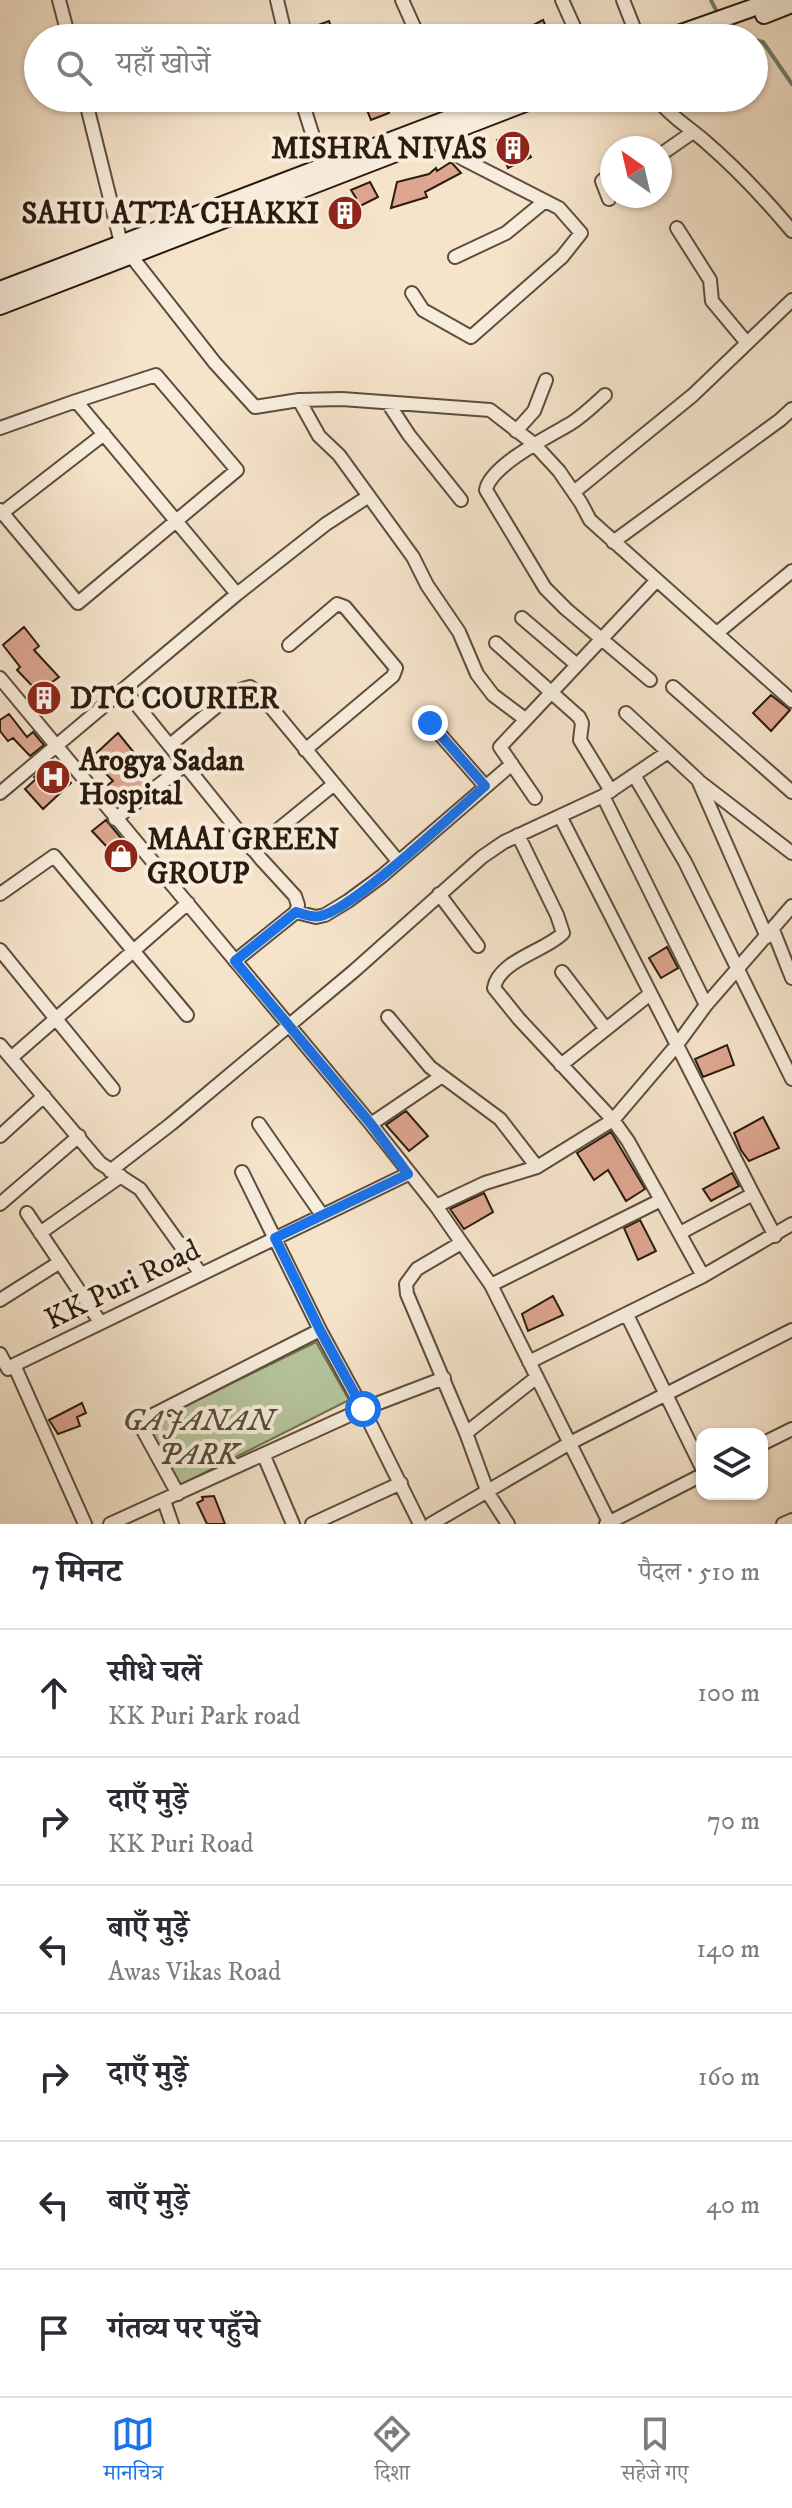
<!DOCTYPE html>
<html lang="hi">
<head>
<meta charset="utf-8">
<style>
	:root { --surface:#fff; --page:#f7f7f7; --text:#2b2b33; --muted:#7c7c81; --line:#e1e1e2; --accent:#1a73e8 }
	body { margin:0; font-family:"IM FELL DW Pica","Noto Serif Devanagari",serif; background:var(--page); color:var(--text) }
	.controls { position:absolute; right:24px; bottom:24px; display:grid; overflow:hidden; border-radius:16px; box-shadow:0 2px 6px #0004 }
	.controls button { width:72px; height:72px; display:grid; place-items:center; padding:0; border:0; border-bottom:2px solid var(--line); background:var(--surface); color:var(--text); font:40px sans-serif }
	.compass { position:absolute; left:600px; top:136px; width:72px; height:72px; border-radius:50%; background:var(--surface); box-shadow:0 2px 6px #0004; rotate:326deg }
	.stop { position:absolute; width:24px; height:24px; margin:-18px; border:6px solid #1a73e8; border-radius:50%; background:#fff }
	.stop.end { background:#1a73e8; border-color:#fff; box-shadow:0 2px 8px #0008 }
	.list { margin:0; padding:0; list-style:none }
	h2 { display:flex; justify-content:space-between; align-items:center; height:104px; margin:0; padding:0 32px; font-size:34px }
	h2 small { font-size:26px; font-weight:400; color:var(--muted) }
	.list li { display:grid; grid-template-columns:52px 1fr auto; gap:24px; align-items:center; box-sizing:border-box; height:128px; padding:0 32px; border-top:2px solid var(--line) }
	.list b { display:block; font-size:30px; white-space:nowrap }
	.list p { margin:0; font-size:26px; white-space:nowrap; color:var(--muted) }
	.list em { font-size:26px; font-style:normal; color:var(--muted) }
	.icon { flex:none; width:44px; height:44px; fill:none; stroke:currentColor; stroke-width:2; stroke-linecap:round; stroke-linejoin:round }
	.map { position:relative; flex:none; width:792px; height:1524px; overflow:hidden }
	.search { position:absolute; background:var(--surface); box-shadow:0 2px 6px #0004; left:24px; right:24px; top:24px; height:88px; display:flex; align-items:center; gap:20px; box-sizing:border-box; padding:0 28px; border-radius:44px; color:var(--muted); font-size:30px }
	.sheet { height:872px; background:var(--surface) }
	nav { display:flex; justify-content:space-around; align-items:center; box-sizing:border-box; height:112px; border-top:2px solid var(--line); background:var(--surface); font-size:22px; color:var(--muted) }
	nav a { display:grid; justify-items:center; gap:4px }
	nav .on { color:var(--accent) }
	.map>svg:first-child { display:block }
</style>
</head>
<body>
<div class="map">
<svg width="792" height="1524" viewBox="0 0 792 1524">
	<rect width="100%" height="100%" fill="#f5e3ca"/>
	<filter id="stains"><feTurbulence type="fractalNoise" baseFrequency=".0025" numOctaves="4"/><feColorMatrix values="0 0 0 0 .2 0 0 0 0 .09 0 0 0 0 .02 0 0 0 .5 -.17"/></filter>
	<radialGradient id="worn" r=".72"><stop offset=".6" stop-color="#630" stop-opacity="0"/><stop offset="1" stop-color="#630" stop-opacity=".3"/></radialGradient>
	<path fill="#b6c59b" stroke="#707054" stroke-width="2" d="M316,1342L349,1400L174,1488L149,1424Z"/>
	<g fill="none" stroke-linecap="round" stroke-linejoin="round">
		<path stroke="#6f7d73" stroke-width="4" d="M711,0L719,16
			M723,24L728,34L745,38
			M754,40L763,42L792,84"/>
	</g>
	<path fill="#dea590" stroke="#2b1b0d" stroke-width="2" d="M543,20L551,38H509Z
		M329,21L334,36L319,38L315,26Z
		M383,98L389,113L371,120L365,105Z
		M514,133L531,157L508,168L497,140Z
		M451,162L461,173L425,192L427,197L391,208L397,182L429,174L436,168L437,171Z
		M370,182L378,197L352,210L357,220L343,225L332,206L356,198L351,190Z
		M24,627L39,646L34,650L59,677L38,692L17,670L20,667L3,645Z
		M44,689L54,697L41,709L34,700Z
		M771,695L790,710L771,731L753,713Z
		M9,714L27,737L33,732L44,745L30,756L13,738L8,741L0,731V720Z
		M118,733L136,755L127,761L146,784L118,805L104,788L113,781L91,758Z
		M52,762L71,783L43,809L25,789L36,779L34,777Z
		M106,820L132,851L122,863L92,831Z
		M667,947L678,968L661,978L649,958Z
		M727,1045L734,1065L703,1077L695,1059Z
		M406,1111L428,1136L409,1151L386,1125Z
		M763,1117L779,1148L749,1161L741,1150L734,1133Z
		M611,1132L645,1189L626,1201L608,1170L594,1180L577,1153Z
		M732,1173L739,1186L711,1201L703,1189Z
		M484,1193L493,1212L464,1229L450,1209Z
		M640,1220L656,1251L638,1260L624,1228Z
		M553,1296L563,1315L528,1331L522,1314Z
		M82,1403L86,1413L77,1417L80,1426L58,1434L49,1420Z
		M214,1496L225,1524H207L197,1503L203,1500L202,1497Z"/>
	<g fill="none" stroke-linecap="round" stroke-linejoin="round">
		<defs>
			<path id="street" d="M59,0L69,38
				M277,0L286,38
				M402,0L419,38
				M562,0L579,38
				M623,0L638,38
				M85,98L121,243L215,363L255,407L299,400L342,399L490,410L534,444L559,471L581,503L590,520L792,701
				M301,98L322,165
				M656,98C673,119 689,127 708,144C739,171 766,200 792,231
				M660,155L693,132
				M609,199L602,181L612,173
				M677,228L710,280L712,301L747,343
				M455,257L506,233L545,201
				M412,293L423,310L471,337L562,257L581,233L559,208L465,160L432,140
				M605,395C593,406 583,416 570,424C549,436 490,466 486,490L545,588L566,609L650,680
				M299,400L319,436L339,455L413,557L427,585L459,632L477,674L493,695L525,719
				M388,403L409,435L461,500
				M0,428L76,401L237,594
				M516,431L534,411L546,380
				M574,492L693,395L792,300
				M0,510L78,603L237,470L156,375L76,401
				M2,513L104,434
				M613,542L780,420L792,409
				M522,618L577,665
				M717,633L792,571
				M496,643L579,717L582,723L580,740L611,791
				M289,645L337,604L345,607L396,668L393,676L305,750
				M0,678L371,1124L436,1206L491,1285L609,1522
				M673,687L792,792
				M124,689L261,859L295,896L298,905L296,912L235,961
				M626,713L698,780L767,937
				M430,723L485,786
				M170,745L234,692L250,687L260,694L398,861
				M634,775L685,862L792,1079
				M700,782L792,853
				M0,793L237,594L326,524L369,496
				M603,796L706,1005
				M535,798L500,747L657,580
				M560,816L753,1194L680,1233
				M115,819L186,764
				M253,850L333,785
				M0,894L54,856L187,1015
				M439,894L478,946
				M296,912L316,917L325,915L348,901L382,876L512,764
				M773,930L792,978
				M0,950L113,1089
				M562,972L606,1029
				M388,1017L430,1067L442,1076
				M0,1045L100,1163L140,1189L201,1274
				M11,1058L188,903
				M561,1065L650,994
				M259,1124L322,1215
				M371,1124L442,1076L500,1119L537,1167
				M0,1136L44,1096
				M110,1171L171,1124L354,971L482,857L504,842L603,796L668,752
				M753,1194L775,1236
				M661,1200L703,1276
				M0,1204L79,1136
				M436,1206L485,1183L537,1167L613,1120L676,1046L706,1005L792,906
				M27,1213L100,1322
				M40,1233L121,1176
				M461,1243L417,1269L406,1284L407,1294L466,1433L488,1493L508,1524
				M491,1285L661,1200L628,1141L613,1120L519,1019L494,988C499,960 546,951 563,933L557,915L518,835
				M0,1300L60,1262
				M627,1315L702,1468
				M0,1354L8,1369
				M529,1362L703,1276L792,1224
				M466,1433L537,1377
				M762,1444L792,1429
				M264,1456L293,1524
				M178,1494L144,1432L143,1426L147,1418L320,1330
				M164,1501L172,1524
				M85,1524L14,1365L408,1174
				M110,1524L363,1409L320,1330L242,1172
				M312,1524L401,1483
				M420,1524L363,1409L444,1378
				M431,1524L570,1443L792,1330
				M606,1524L702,1475
				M783,1524L792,1520"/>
			<path id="secondary" d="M764,15L792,4
				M667,38L775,0
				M0,290L503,98
				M0,306L538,98"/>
		</defs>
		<use href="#street" stroke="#5e4d3c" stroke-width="16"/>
		<use href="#secondary" stroke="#2b1b0d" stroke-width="20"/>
		<use href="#street" stroke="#f8eddd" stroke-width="12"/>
		<use href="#secondary" stroke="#f8eddd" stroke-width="16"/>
	</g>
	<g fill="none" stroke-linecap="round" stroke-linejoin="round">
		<path stroke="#1a73e8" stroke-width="10" d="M363,1409L320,1330L275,1238L408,1174L371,1124L235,961L296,912C303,914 312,918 320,916C351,911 455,812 485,786L430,723"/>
	</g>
	<defs>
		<symbol id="building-disc" viewBox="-11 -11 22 22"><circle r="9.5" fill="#8f2418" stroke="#f8eddd"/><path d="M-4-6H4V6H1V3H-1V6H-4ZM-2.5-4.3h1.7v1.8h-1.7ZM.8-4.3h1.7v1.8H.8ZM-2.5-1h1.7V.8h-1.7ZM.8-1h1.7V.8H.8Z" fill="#fff"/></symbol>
		<symbol id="hospital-disc" viewBox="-11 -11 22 22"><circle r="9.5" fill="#8f2418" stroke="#f8eddd"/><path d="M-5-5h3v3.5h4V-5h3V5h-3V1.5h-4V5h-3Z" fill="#fff"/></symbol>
		<symbol id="shop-disc" viewBox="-11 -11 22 22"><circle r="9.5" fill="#8f2418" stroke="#f8eddd"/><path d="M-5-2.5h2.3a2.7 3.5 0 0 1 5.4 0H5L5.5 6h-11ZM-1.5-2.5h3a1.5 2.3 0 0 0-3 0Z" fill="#fff"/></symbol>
	</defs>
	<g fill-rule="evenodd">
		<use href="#building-disc" x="493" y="128" width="40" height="40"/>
		<use href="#building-disc" x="325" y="193" width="40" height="40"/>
		<use href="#building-disc" x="24" y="678" width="40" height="40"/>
		<use href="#hospital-disc" x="33" y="757" width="40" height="40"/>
		<use href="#shop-disc" x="101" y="836" width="40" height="40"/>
	</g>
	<g text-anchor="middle" stroke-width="8" stroke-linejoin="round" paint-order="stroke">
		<g font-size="30" font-weight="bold" fill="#2b1b0d" stroke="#f8eddd" text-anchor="start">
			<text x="487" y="158" text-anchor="end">MISHRA NIVAS</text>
			<text x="319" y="223" text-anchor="end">SAHU ATTA CHAKKI</text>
			<text x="70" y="708">DTC COURIER</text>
			<text x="79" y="770">Arogya Sadan<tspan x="79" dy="34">Hospital</tspan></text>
			<text x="147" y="849">MAAI GREEN<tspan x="147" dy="34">GROUP</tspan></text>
		</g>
		<g font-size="30" fill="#2b1b0d" stroke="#f8eddd">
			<text transform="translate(122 1284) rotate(-26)" y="10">KK Puri Road</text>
		</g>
		<g font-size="30" font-style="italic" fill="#554e38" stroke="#f8eddd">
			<text x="198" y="1430">GAJANAN<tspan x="198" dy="34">PARK</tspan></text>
		</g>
	</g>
	<rect width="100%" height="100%" filter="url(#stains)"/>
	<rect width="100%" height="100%" fill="url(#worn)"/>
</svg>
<div class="controls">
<button><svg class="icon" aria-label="layers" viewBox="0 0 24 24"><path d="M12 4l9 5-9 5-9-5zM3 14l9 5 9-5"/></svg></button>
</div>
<svg class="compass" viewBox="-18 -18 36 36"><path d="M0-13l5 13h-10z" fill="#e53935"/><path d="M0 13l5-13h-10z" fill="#7c7c81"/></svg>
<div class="stop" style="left:363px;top:1409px"></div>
<div class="stop end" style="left:430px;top:723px"></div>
<div class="search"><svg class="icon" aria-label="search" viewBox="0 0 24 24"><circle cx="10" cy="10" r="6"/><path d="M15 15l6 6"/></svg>यहाँ खोजें</div>
</div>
<section class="sheet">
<h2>7 मिनट<small>पैदल · 510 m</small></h2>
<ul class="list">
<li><svg class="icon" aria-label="ahead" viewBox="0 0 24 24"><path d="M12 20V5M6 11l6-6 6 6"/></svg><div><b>सीधे चलें</b><p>KK Puri Park road</p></div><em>100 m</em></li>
<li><svg class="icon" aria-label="right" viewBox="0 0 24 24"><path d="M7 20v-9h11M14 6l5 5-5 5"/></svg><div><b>दाएँ मुड़ें</b><p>KK Puri Road</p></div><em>70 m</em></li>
<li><svg class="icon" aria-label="left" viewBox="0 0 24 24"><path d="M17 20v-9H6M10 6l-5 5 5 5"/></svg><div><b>बाएँ मुड़ें</b><p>Awas Vikas Road</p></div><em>140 m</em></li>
<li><svg class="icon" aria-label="right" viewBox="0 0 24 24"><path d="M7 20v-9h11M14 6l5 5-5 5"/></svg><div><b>दाएँ मुड़ें</b></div><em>160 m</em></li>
<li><svg class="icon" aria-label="left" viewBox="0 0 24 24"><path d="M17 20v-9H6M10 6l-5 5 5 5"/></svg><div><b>बाएँ मुड़ें</b></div><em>40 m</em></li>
<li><svg class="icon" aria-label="arrive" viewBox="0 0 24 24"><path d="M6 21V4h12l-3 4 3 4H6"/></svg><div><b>गंतव्य पर पहुँचे</b></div></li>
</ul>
</section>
<nav>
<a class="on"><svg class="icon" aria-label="map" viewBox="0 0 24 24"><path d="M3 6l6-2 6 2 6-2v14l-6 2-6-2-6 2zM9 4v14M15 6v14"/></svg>मानचित्र</a>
<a><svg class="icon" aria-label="directions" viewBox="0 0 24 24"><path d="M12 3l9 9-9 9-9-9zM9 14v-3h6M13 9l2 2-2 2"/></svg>दिशा</a>
<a><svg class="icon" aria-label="saved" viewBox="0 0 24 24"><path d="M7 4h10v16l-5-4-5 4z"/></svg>सहेजे गए</a>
</nav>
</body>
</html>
